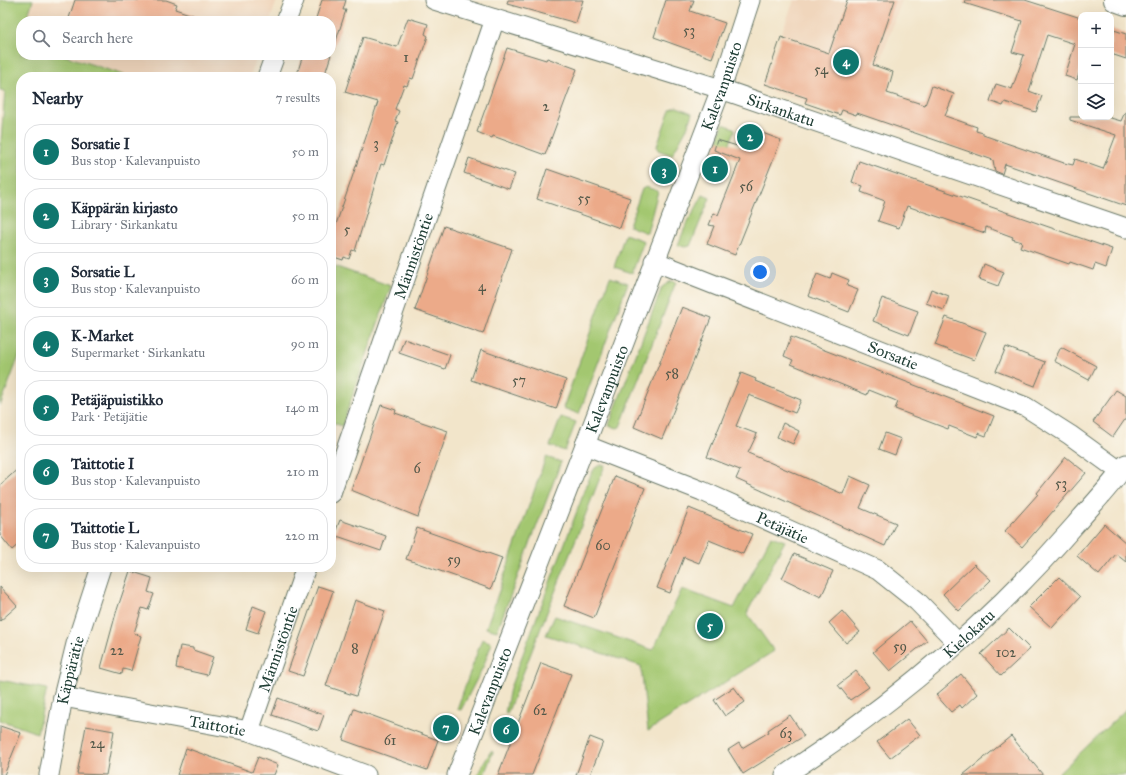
<!DOCTYPE html>
<html lang="en">
<head>
<meta charset="utf-8">
<style>
	:root { --surface:#fff; --page:#f6f6f7; --text:#1f2937; --muted:#747a83; --line:#e0e1e3; --accent:#0f766e }
	body { margin:0; font-family:"IM FELL Great Primer",serif; background:var(--page); color:var(--text) }
	.controls { position:absolute; right:12px; top:12px; display:grid; overflow:hidden; border-radius:8px; box-shadow:0 4px 16px #0002 }
	.controls button { width:36px; height:36px; display:grid; place-items:center; padding:0; border:0; border-bottom:1px solid var(--line); background:var(--surface); color:var(--text); font:20px sans-serif }
	.you { position:absolute; left:760px; top:272px; width:14px; height:14px; margin:-10px; border:3px solid #fff; border-radius:50%; background:#1a73e8; box-shadow:0 0 0 6px #1a73e833 }
	.badge { display:grid; place-items:center; width:26px; height:26px; border-radius:50%; background:var(--accent); color:#fff; font-size:13px; font-weight:700 }
	.pin { position:absolute; translate:-50% -50%; border:2px solid #fff; box-shadow:0 1px 4px #0006 }
	.list { margin:0; padding:0; list-style:none }
	h2 { display:flex; justify-content:space-between; align-items:center; height:52px; margin:0; padding:0 16px; font-size:17px }
	h2 small { font-size:13px; font-weight:400; color:var(--muted) }
	.list li { display:grid; grid-template-columns:26px 1fr auto; gap:12px; align-items:center; box-sizing:border-box; height:56px; margin:0 8px 8px; padding:0 8px; border:1px solid var(--line); border-radius:16px }
	.list b { display:block; font-size:15px; white-space:nowrap }
	.list p { margin:0; font-size:13px; white-space:nowrap; color:var(--muted) }
	.list em { font-size:13px; font-style:normal; color:var(--muted) }
	.icon { flex:none; width:22px; height:22px; fill:none; stroke:currentColor; stroke-width:2; stroke-linecap:round; stroke-linejoin:round }
	.map { position:relative; flex:none; width:1126px; height:775px; overflow:hidden }
	.search { position:absolute; background:var(--surface); box-shadow:0 4px 16px #0002; left:16px; top:16px; width:320px; height:44px; display:flex; align-items:center; gap:10px; box-sizing:border-box; padding:0 14px; border-radius:16px; color:var(--muted); font-size:15px }
	.panel { position:absolute; background:var(--surface); box-shadow:0 4px 16px #0002; left:16px; top:72px; width:320px; height:500px; border-radius:16px }
	.map>svg:first-child { display:block }
</style>
</head>
<body>
<div class="map">
<svg width="1126" height="775" viewBox="0 0 1126 775">
	<rect width="100%" height="100%" fill="#fbf7ec"/>
	<filter id="ink" filterUnits="userSpaceOnUse"><feTurbulence type="fractalNoise" baseFrequency=".025" numOctaves="2"/><feDisplacementMap in="SourceGraphic" scale="8" xChannelSelector="R" yChannelSelector="G"/><feConvolveMatrix kernelMatrix="1 2 1 2 8 2 1 2 1" color-interpolation-filters="sRGB"/></filter>
	<filter id="wash" filterUnits="userSpaceOnUse"><feTurbulence type="fractalNoise" baseFrequency=".012" numOctaves="4" result="noise"/><feDisplacementMap in="SourceGraphic" scale="16" xChannelSelector="R" yChannelSelector="G"/><feGaussianBlur stdDeviation="0.9" result="paint"/><feColorMatrix in="noise" values="0 0 0 0 0 0 0 0 0 0 0 0 0 0 0 0 0 1.4 0 .05"/><feComposite in="paint" operator="in"/></filter>
	<g filter="url(#wash)">
		<rect width="100%" height="100%" fill="#f2e5ca"/>
		<path fill="#f0d6bc" d="M33,0H277L270,21H26Z
			M794,0H902L859,122L761,87Z
			M63,55H258L250,77H130Z"/>
		<path fill="#a3c770" stroke="#618252" d="M0,0H33L26,21H21L20,41L21,55H63L130,77H21V351L0,406V153L5,91L0,90Z
			M677,107L692,113L687,128L672,155L658,150L657,146L669,112L672,108Z
			M723,124L734,128L735,130L722,164L715,162L718,140Z
			M646,187L658,191L647,233L629,226L642,189Z
			M703,195L710,198L690,246L685,247L678,245L684,230Z
			M625,234L644,241L632,273L614,267Z
			M331,265L391,286L342,426L331,422Z
			M610,277L628,283L579,414L563,408Z
			M671,281L676,282L620,427L617,428L609,425L662,287Z
			M561,417L576,422L565,451L550,446Z
			M546,457L561,462L497,631L486,628Z
			M600,465H605L507,714L505,713L510,688L591,474L595,468Z
			M771,536L785,541L747,613L774,651L648,731L641,666L546,635L555,616L653,650L682,589L734,608Z
			M482,639L492,643L483,667L461,710L457,709Z
			M0,680L47,689L37,733L0,720Z
			M1126,709V775H1057Z
			M491,751L493,752L484,775H477Z"/>
		<g id="blocks">
			<path fill="#ecaa89" d="M75,0H166L177,4L175,9L204,19V21H68Z
				M322,0H346L343,10H346L334,47H331V21H315Z
				M508,0H583L576,23L507,4Z
				M666,0H694L690,11L725,23L712,58L654,37Z
				M847,0H895L873,65L893,72L887,93L925,105L932,86L954,94L945,116L977,127L976,131L983,133V135L1064,163L1073,165L1075,159L1103,169L1116,135L1070,120V117H1107L1121,121L1125,112H1126V206L1005,164L1002,174L995,171L993,160L857,113L856,115L842,110L840,115L805,103L807,98L765,84L781,37L829,53Z
				M965,0H1025L1081,18V68L1077,80L1065,76L1075,44L1047,35L1029,91L1042,96L1036,112L1005,102L1003,106L990,101L996,84L1012,89L1024,55L1012,52L1022,21L964,3Z
				M408,18L428,24L425,34L428,36L413,79L410,78L407,86L404,85L395,109L399,111L395,121L398,122L384,165L381,164L355,251L352,250L349,259L344,257L343,260L331,256V239L378,102L345,92L363,37L397,47Z
				M1111,29L1126,34V59L1111,54Z
				M507,48L546,60L547,58L577,69L545,155L493,136L492,138L477,132Z
				M303,55H331L324,77H296Z
				M752,129L781,140L735,255L707,244L714,226L709,225L714,213L718,215L740,160L714,150L717,140L744,148Z
				M469,158L515,174L509,189L464,173Z
				M859,161L1112,249L1106,268L1095,264L1093,270L1070,262L1069,264L1020,247L1022,242L1012,239L1013,237L986,227L985,233L907,206L899,228L878,221L885,201L861,192L863,186L852,182Z
				M547,169L630,198L620,228L537,199Z
				M444,226L512,249L483,334L415,310Z
				M984,264L1004,272L998,286L979,279Z
				M832,273L849,280L847,286L858,290L849,312L808,296L817,274L830,279Z
				M931,289L949,296L944,310L926,303Z
				M882,298L918,311L909,335L873,321Z
				M682,307L711,318L662,439L634,427Z
				M946,317L986,332L974,360L935,345Z
				M791,337L994,416L986,436L978,433L977,437L949,426L948,429L895,409L898,402L894,400L869,390L867,395L791,364L793,360L784,356Z
				M404,339L450,355L445,369L399,353Z
				M1006,347L1045,362L1035,386L996,371Z
				M1061,347L1096,366L1089,380L1054,361Z
				M481,350L566,380L556,409L471,380Z
				M741,373L756,379L755,381L801,400L795,413L749,395L736,426L757,434L748,453L843,494L850,476L870,485L860,508L896,523L885,546L736,479L740,470L707,457Z
				M1116,390L1126,396V418L1113,437L1093,422Z
				M381,405L396,410L395,413L448,431L418,517L351,490Z
				M783,423L799,431L793,444L777,437Z
				M885,433L901,439L895,455L879,449Z
				M1066,457L1086,473L1022,547L1005,531L1038,494L1037,493Z
				M21,466V542L12,550L0,535V485Z
				M615,476L645,488L594,618L564,606Z
				M689,508L752,534L743,554L709,540L699,563L684,557L670,593L657,588Z
				M340,520L386,536L381,551L334,535Z
				M1104,524L1126,543V562L1116,554L1099,575L1077,556Z
				M417,528L502,558L491,589L406,559Z
				M794,554L833,571L821,597L782,578Z
				M974,564L991,580L959,611L943,594Z
				M130,571L152,578L148,592L154,594L148,610L142,608L134,633L141,636L131,671L123,669L122,674L101,668L116,613Z
				M1059,577L1080,597L1052,628L1029,607Z
				M318,586L333,591L303,676L288,671Z
				M0,587L17,606L0,621Z
				M355,600L385,611L356,696L326,686Z
				M253,606L266,611L258,633L246,629Z
				M842,611L860,632L846,643L829,623Z
				M910,621L927,641L890,671L873,652Z
				M1009,628L1030,649L1001,676L981,654Z
				M180,646L193,648V650L213,657L207,675L176,668Z
				M541,663L571,674L562,698L532,775H498Z
				M856,671L869,687L850,700L838,685Z
				M961,674L977,694L962,708L960,705L951,712L936,695Z
				M734,687L745,702L725,716L714,700Z
				M278,698L324,715L318,731L272,715Z
				M354,709L438,740L427,770L343,740Z
				M790,715L804,736L743,774L728,750L739,743L742,748L769,732L768,730Z
				M907,719L920,735L890,758L877,742Z
				M0,726L21,733L4,775H0Z
				M86,726L114,731L106,775L77,774Z
				M1011,736L1043,775H963Z
				M590,737L603,742L590,775H576Z
				M186,748L252,772L258,757L278,765L274,775H177Z"/>
		</g>
	</g>
	<g filter="url(#ink)">
		<use href="#blocks" fill-opacity="0" stroke="#697868" stroke-width="1"/>
		<g fill="none" stroke-linecap="round" stroke-linejoin="round">
			<defs>
				<g id="street">
					<path id="s1" d="M434,0L721,89L1126,228"/>
					<path d="M286,21L294,0"/>
					<path d="M267,77L275,55"/>
					<path id="s2" d="M654,261L1026,407L1070,435L1121,472"/>
					<path id="s3" d="M585,445L702,491L878,570L917,601L958,643"/>
					<path id="s4" d="M331,493L495,19"/>
					<path id="s5" d="M63,697L249,731L366,775"/>
					<path id="s6" d="M249,731L306,567"/>
					<path id="s7" d="M49,775L63,697L76,644L101,567"/>
					<path id="s8" d="M457,775L585,445L721,89L750,0"/>
					<path id="s9" d="M785,775C892,705 991,622 1075,525C1092,505 1111,486 1126,464"/>
				</g>
				<path id="secondary" d="M1115,0L1126,4"/>
			</defs>
			<use href="#street" stroke="#697868" stroke-width="21"/>
			<use href="#secondary" stroke="#697868" stroke-width="24"/>
			<use href="#street" stroke="#fff" stroke-width="19"/>
			<use href="#secondary" stroke="#fff" stroke-width="22"/>
		</g>
	</g>
	<g text-anchor="middle" stroke-width="3.5" stroke-linejoin="round" paint-order="stroke">
		<g font-size="14" fill="#525849">
			<text x="689" y="35">53</text>
			<text x="406" y="62">1</text>
			<text x="821" y="74">54</text>
			<text x="546" y="111">2</text>
			<text x="376" y="148">3</text>
			<text x="746" y="191">56</text>
			<text x="584" y="203">55</text>
			<text x="347" y="234">5</text>
			<text x="482" y="291">4</text>
			<text x="672" y="378">58</text>
			<text x="519" y="385">57</text>
			<text x="417" y="473">6</text>
			<text x="1061" y="488">53</text>
			<text x="603" y="550">60</text>
			<text x="454" y="564">59</text>
			<text x="900" y="651">59</text>
			<text x="355" y="653">8</text>
			<text x="117" y="655">22</text>
			<text x="1006" y="657">102</text>
			<text x="540" y="715">62</text>
			<text x="786" y="738">63</text>
			<text x="390" y="745">61</text>
			<text x="97" y="748">24</text>
		</g>
		<g font-size="16" fill="#1f3d34" stroke="#fbf7ec">
			<text dy="6" stroke="none"><textPath href="#s8" startOffset="738">Kalevanpuisto</textPath></text>
			<text dy="6" stroke="none"><textPath href="#s1" startOffset="364">Sirkankatu</textPath></text>
			<text dy="6" stroke="none"><textPath href="#s4" startOffset="251">Männistöntie</textPath></text>
			<text dy="6" stroke="none"><textPath href="#s2" startOffset="257">Sorsatie</textPath></text>
			<text dy="6" stroke="none"><textPath href="#s8" startOffset="414">Kalevanpuisto</textPath></text>
			<text dy="6" stroke="none"><textPath href="#s3" startOffset="214">Petäjätie</textPath></text>
			<text dy="6" stroke="none"><textPath href="#s9" startOffset="232">Kielokatu</textPath></text>
			<text dy="6" stroke="none"><textPath href="#s6" startOffset="87">Männistöntie</textPath></text>
			<text dy="6" stroke="none"><textPath href="#s7" startOffset="107">Käppärätie</textPath></text>
			<text dy="6" stroke="none"><textPath href="#s8" startOffset="90">Kalevanpuisto</textPath></text>
			<text dy="6" stroke="none"><textPath href="#s5" startOffset="157">Taittotie</textPath></text>
		</g>
	</g>
</svg>
<div class="controls">
<button>+</button>
<button>−</button>
<button><svg class="icon" aria-label="layers" viewBox="0 0 24 24"><path d="M12 4l9 5-9 5-9-5zM3 14l9 5 9-5"/></svg></button>
</div>
<div class="you"></div>
<div class="pin badge" style="left:715px;top:169px">1</div>
<div class="pin badge" style="left:750px;top:137px">2</div>
<div class="pin badge" style="left:664px;top:171px">3</div>
<div class="pin badge" style="left:846px;top:62px">4</div>
<div class="pin badge" style="left:710px;top:626px">5</div>
<div class="pin badge" style="left:506px;top:730px">6</div>
<div class="pin badge" style="left:446px;top:728px">7</div>
<div class="search"><svg class="icon" aria-label="search" viewBox="0 0 24 24"><circle cx="10" cy="10" r="6"/><path d="M15 15l6 6"/></svg>Search here</div>
<section class="panel">
<h2>Nearby<small>7 results</small></h2>
<ul class="list">
<li><span class="badge">1</span><div><b>Sorsatie I</b><p>Bus stop · Kalevanpuisto</p></div><em>50 m</em></li>
<li><span class="badge">2</span><div><b>Käppärän kirjasto</b><p>Library · Sirkankatu</p></div><em>50 m</em></li>
<li><span class="badge">3</span><div><b>Sorsatie L</b><p>Bus stop · Kalevanpuisto</p></div><em>60 m</em></li>
<li><span class="badge">4</span><div><b>K-Market</b><p>Supermarket · Sirkankatu</p></div><em>90 m</em></li>
<li><span class="badge">5</span><div><b>Petäjäpuistikko</b><p>Park · Petäjätie</p></div><em>140 m</em></li>
<li><span class="badge">6</span><div><b>Taittotie I</b><p>Bus stop · Kalevanpuisto</p></div><em>210 m</em></li>
<li><span class="badge">7</span><div><b>Taittotie L</b><p>Bus stop · Kalevanpuisto</p></div><em>220 m</em></li>
</ul>
</section>
</div>
</body>
</html>
